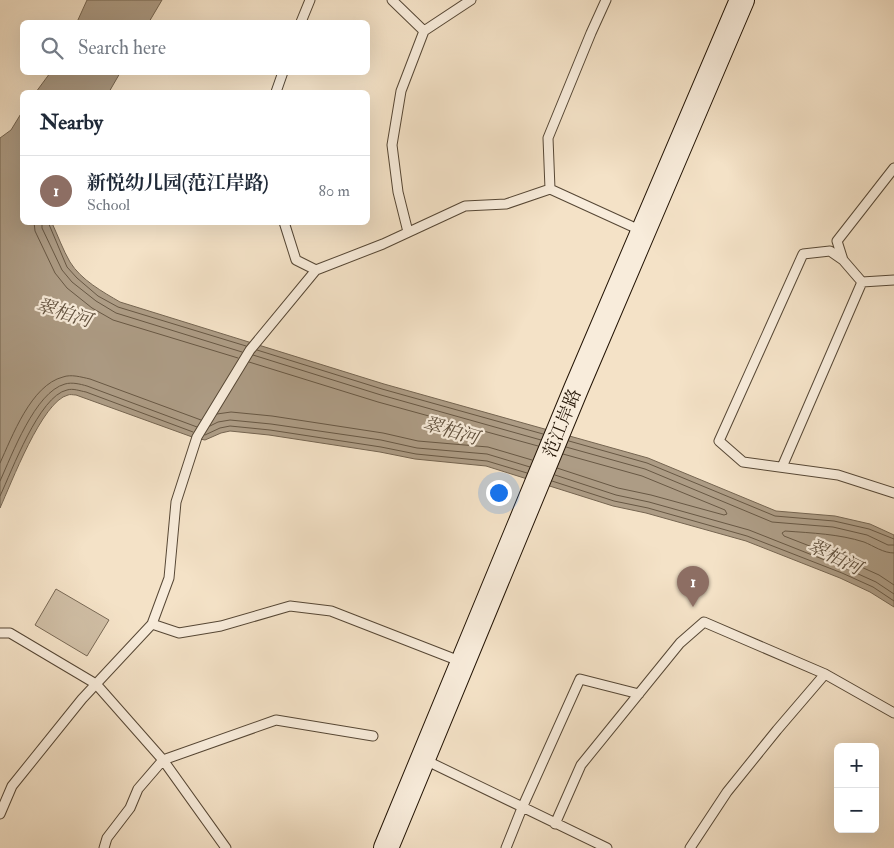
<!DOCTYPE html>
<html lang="en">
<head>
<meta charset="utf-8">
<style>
	:root { --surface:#fff; --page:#f2f2f3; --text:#1f2937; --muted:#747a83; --line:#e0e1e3; --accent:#2563eb }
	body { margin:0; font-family:"IM FELL Double Pica","Noto Serif SC",serif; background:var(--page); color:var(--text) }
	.controls { position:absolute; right:15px; bottom:15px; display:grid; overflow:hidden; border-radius:8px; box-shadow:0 5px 20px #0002 }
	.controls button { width:45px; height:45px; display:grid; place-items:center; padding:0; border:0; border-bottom:1px solid var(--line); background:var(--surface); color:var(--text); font:25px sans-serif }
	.you { position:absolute; left:498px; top:492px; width:18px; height:18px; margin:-12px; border:4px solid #fff; border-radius:50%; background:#1a73e8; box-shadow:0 0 0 8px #1a73e833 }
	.badge { display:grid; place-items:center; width:32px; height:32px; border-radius:50%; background:var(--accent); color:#fff; font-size:16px; font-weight:700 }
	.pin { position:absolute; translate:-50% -41px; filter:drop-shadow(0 1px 2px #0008) }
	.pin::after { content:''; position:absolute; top:26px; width:18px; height:15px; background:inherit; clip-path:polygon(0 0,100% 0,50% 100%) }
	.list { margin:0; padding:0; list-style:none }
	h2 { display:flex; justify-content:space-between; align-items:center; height:65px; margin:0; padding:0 20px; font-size:21px }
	h2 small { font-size:16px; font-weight:400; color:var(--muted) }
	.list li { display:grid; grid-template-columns:32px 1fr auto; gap:15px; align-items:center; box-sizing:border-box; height:70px; padding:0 20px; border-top:1px solid var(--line) }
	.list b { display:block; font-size:19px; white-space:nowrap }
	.list p { margin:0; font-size:16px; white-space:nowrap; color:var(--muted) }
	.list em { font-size:16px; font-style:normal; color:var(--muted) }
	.icon { flex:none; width:28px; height:28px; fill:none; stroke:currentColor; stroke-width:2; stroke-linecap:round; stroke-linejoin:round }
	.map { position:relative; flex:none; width:894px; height:848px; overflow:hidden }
	.search { position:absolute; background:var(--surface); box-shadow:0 5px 20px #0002; left:20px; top:20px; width:350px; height:55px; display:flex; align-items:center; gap:12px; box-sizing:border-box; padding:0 18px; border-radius:8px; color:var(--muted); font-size:19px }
	.panel { position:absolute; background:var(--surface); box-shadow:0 5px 20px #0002; left:20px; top:90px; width:350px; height:135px; border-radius:8px }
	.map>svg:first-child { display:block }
</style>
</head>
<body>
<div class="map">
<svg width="894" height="848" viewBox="0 0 894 848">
	<rect width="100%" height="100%" fill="#f4e2c7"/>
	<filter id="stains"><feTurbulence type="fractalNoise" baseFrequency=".004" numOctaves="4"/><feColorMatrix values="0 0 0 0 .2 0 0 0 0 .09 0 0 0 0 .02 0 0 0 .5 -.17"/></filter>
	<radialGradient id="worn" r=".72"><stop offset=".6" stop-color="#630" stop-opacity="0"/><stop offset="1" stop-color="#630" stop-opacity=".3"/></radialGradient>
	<path fill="#d0bfa6" stroke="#796955" d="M56,589L109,620L87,656L35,625Z"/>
	<path fill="#ad9c85" stroke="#756551" d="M87,0H162L149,22H77Z
		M50,73V72L120,73L109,92H36Z
		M22,112V222L52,223C58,236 63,250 70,262C81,280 103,292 120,302L384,384L648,458L776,511L835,516L870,524L894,535V607L870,592L840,578L746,541L646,513L613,506L486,466L415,459L380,452L269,435L230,431L221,433L205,440L195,438L76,395C73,395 70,394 68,395C42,401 11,484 0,508V138L11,130Z"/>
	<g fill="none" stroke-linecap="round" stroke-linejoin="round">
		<path stroke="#685844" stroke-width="1" d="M34,222L35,231L55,273L67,288L92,308L113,320L238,358
			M42,222V228L62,270L72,282L96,301L116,313L242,352
			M48,222L67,267L77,278L98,296L118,307L246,346
			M257,350L382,389L543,434
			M253,355L381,395L541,440
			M249,362L378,402L538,446
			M217,414L231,412L272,416L383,433L418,441L488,447L532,460
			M210,426L218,422L230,420L271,424L381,440L417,448L487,454L530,467
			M205,435L220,428L230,426L270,430L381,447L416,454L487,461L527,473
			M569,441L647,463L775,516L834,521L869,529L894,539
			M566,447L645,469L772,522L833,527L867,535L888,545H894
			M0,463C12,437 31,385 63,377C71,374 81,377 90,379L201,420
			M557,468L618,488L651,495L724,515L727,514L725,510L642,476L563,454
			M555,475L616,495L649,502L749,530L845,568L876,582L894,594
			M0,481C12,455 35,392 65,384C72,382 80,384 87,386L197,427
			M552,481L614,501L648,508L747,536L842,573L873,587L894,601
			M0,496C12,471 39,396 67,390C73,388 80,391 86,392L193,432
			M894,553C883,553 874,546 864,542C839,534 812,533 785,531L782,533L784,536L848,561L879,575L894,585"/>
		<defs>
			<path id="lane" d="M392,0L424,31
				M301,22L310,0
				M276,92L283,72
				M550,189L548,138L591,33L606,0
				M284,222L296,260L316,270
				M408,232L398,192L392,145L401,91L424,31L471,0
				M843,260L837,241L894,168
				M894,280L862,282L843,260L830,251L803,254L719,441L743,462L838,475L894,493
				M782,467L862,282
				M152,624L179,633L221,626L290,606L331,611L462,662
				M0,633H10L96,684L163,760L138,789L130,808L107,838L104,848
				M423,759L607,848
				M0,814L12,786L82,699L152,624L169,578L176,502L197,437L250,350L316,270L383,244L465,206L506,204L550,189L642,231
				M555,824L581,765L680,643L704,622L825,674L894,713
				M226,848L163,760L276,720L373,736
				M506,848L522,808L580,679L639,694
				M690,848L727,792L777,730L825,674"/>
			<path id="secondary" d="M386,848L576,389L742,0"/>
		</defs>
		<use href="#lane" stroke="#564735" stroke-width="11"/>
		<use href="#secondary" stroke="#221304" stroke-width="26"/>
		<use href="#lane" stroke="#f8ecdb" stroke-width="9"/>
		<use href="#secondary" stroke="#f8ecdb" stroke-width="24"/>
	</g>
	<g text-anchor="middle" stroke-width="4.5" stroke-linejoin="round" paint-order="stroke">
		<g font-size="18" fill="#221304" stroke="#f8ecdb">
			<text transform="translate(562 423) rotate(-68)" y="6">范江岸路</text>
		</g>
		<g font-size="19" font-style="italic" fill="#61513e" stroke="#f8ecdb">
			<text transform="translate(64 312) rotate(17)" y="7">翠柏河</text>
			<text transform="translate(451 430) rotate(16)" y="7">翠柏河</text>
			<text transform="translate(835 556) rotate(26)" y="7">翠柏河</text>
		</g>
	</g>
	<rect width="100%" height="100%" filter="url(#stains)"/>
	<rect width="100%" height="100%" fill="url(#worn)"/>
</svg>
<div class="controls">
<button>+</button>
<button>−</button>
</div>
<div class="you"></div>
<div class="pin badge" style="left:693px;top:607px;background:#8d6e63">1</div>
<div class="search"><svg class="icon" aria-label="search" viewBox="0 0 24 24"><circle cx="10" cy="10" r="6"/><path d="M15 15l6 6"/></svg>Search here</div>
<section class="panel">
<h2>Nearby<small></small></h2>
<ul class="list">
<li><span class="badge" style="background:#8d6e63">1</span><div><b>新悦幼儿园(范江岸路)</b><p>School</p></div><em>80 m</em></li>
</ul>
</section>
</div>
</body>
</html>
